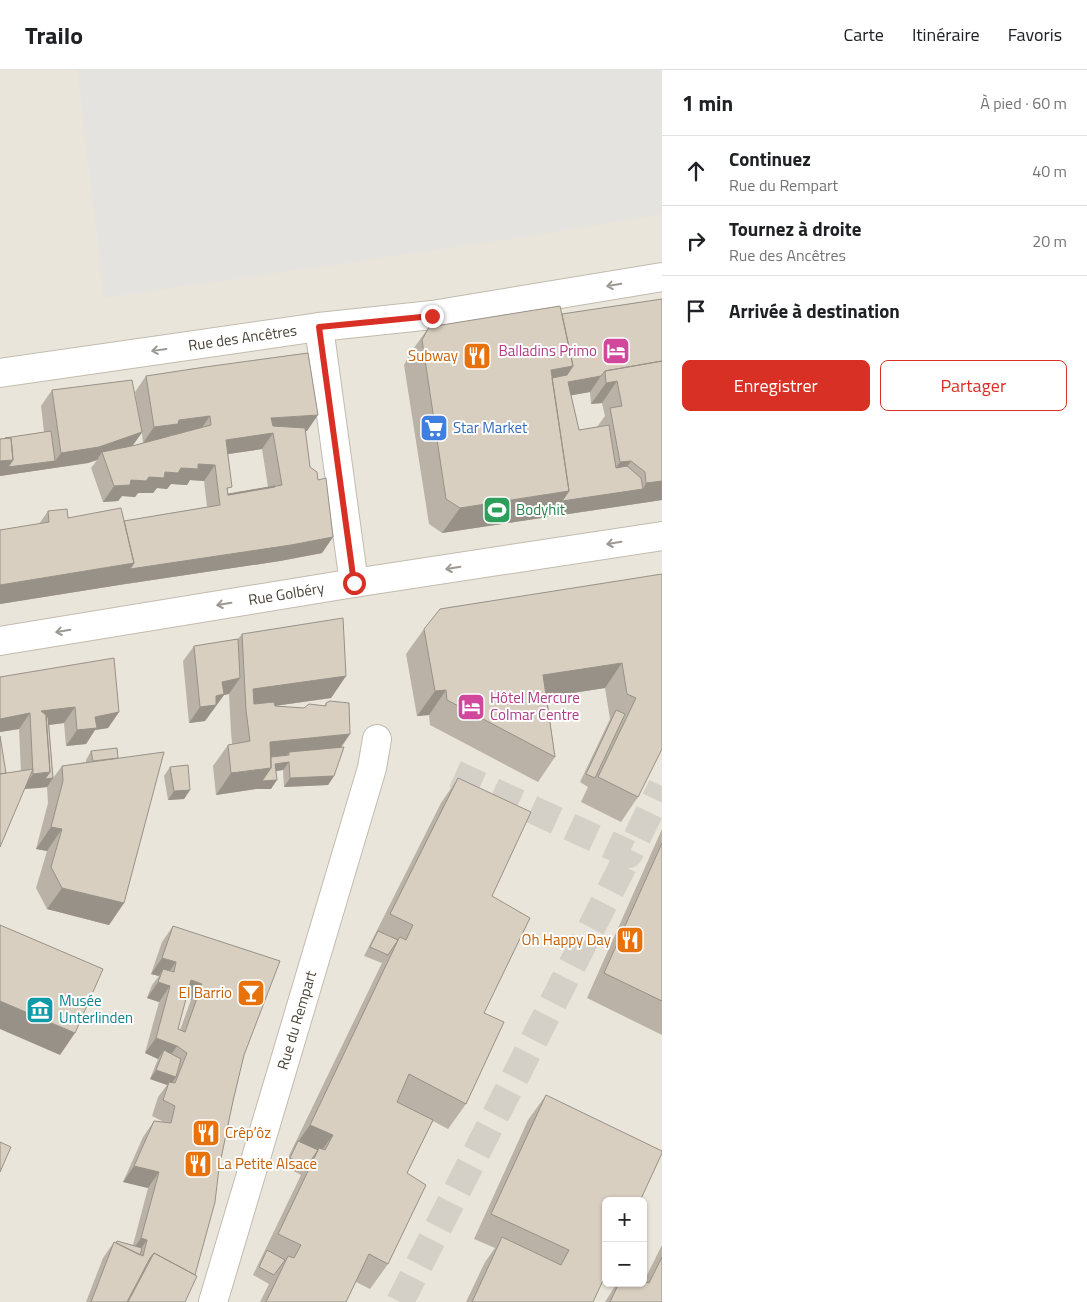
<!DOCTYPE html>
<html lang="fr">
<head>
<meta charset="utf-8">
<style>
	:root { --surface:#fff; --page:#f2f2f2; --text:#202124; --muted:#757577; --line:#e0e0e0; --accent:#d93025 }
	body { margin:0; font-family:"Titillium Web",sans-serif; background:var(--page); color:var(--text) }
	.controls { position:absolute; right:15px; bottom:15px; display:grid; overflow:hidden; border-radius:8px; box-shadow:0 1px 4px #0004 }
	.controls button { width:45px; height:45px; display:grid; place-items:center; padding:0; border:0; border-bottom:1px solid var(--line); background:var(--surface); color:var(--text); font:25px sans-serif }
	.stop { position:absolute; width:15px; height:15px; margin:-11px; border:4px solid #d93025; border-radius:50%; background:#fff }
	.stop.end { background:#d93025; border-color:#fff; box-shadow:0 1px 5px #0008 }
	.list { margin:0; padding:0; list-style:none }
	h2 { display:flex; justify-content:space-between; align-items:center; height:65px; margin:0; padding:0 20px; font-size:21px }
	h2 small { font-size:16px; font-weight:400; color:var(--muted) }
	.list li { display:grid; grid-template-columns:32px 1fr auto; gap:15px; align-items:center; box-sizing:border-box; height:70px; padding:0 20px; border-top:1px solid var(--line) }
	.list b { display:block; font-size:19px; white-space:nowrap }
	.list p { margin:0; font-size:16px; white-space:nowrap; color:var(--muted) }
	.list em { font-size:16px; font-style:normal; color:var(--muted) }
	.actions { display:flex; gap:10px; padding:15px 20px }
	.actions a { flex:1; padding:11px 0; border:1px solid var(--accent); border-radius:8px; text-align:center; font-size:18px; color:var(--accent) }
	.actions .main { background:var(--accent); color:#fff }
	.icon { flex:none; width:28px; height:28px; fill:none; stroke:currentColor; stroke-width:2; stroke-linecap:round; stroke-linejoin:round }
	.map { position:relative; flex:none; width:662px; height:1232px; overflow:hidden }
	header { display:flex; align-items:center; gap:30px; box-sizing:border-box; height:70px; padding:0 25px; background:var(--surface); border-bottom:1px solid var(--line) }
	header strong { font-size:24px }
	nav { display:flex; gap:28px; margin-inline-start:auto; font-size:18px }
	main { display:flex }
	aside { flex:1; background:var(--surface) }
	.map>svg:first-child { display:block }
</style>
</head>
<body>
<header>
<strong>Trailo</strong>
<nav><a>Carte</a><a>Itinéraire</a><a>Favoris</a></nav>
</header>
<main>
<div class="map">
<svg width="662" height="1232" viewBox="0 0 662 1232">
	<rect width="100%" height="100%" fill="#f6f3ec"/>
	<path fill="#eae5da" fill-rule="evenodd" d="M0,0H662V1232H0ZM606,1131H643V1213H606Z"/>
	<path fill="#e5e3e0" d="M77,0H662V144L537,165L104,228Z"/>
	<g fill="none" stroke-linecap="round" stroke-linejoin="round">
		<path stroke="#d4d0c8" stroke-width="28" stroke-dasharray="28 14" stroke-linecap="butt" d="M455,704L629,784L662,716
			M400,1232L629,784"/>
		<defs>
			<g id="pedestrian">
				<path id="s1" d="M213,1232L372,698L377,669"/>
			</g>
			<g id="minor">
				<path d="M319,257L354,513"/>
				<path id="s2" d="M0,303L319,257L432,245L662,207"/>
			</g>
			<g id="tertiary">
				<path id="s3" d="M0,571L354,513L662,466"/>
			</g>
		</defs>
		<use href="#pedestrian" stroke="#c2bbae" stroke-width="30"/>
		<use href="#minor" stroke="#c2bbae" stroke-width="30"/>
		<use href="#tertiary" stroke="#c2bbae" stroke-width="30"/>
		<use href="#pedestrian" stroke="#fff" stroke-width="28"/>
		<use href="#minor" stroke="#fff" stroke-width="28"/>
		<use href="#tertiary" stroke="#fff" stroke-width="28"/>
	</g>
	<path fill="#bab2a6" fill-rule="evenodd" d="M662,229V430L442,463L429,454L404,295L411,282L429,257L562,244ZM590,322L591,334L602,333L605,346L597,357L579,360L571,325Z
		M146,306L307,361H305L310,397L318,410L333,467L322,483L280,491L119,515L0,534V460L39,454L48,441L68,448L124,451L207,437L204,411L190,410L187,415L171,414L167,419L157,418L153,423H138L135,427L122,426L118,431L103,432L91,398L97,390L88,393L0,406V369L44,362L41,336L52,320L139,346L135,322ZM142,363L143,373L147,372L132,376ZM262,379L268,417L228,424V384Z
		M662,504L638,727L621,752L581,732L588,717L580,712L610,649L605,618L547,627L555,687L538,712L430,655L429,645L417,646L406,584L424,559Z
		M242,564L346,606L331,628L275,636L304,638L324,636L326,633L350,664L341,678L334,706L328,715L284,717L283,700L276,701L271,719H256L216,725L213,696L228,675L232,674L231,662L229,624L224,625L205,651L189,653L183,591L194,576L238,569Z
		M0,607L119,642L108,658L95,660L86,674L66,676L64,653L49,655L53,708L62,696L86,692V690L91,681L124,833L109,855L47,839L36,818L47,781L36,779L48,733L47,717L25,719L6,703L21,701L19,659L0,662Z
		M170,697L190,720L184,729L168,730L164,706Z
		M458,708L492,826L484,943L466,1034L448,1059L433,1051L407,1103L388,1194L370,1219L356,1212L346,1232H260L269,1214L253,1205L301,1105L284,1096L382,893L364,886L441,733Z
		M662,759V965L587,928Z
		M173,856L244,985L185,1232H86L103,1188L114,1172L115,1173L117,1171L133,1175L148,1118L123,1112L143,1067L154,1051L164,1052L152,1046L158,1027L167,1015L150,1009L158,989L145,983L159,932L147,928L152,915L159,906L151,904L162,872ZM186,928L191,930L180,960L178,959Z
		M546,1025L593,1232H466L485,1192L495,1178L474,1169L528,1050Z
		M662,1175V1232H605L617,1213H643Z"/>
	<path fill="#979187" d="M573,296L556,321L547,323L551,300Z
		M601,306L590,322L557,328L568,312Z
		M617,311L602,333L591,334L606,313Z
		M318,345L307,361L260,364L271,348Z
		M210,346L199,362L170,365L167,370L143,373L154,357L179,350Z
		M142,362L131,378L102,382L97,390L88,393L0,406V391L13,390L55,391L61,383Z
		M273,363L262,379L215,386L226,370Z
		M631,391L616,412L605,414L620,392Z
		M198,394L215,395L204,411L190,410L187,415L171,414L167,419L157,418L153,423H138L135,427L122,426L118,431L103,432L114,416L131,410L149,407Z
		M662,411V430L442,463L460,438L569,421L643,419L646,413Z
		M333,467L322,483L280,491L119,515L0,534V515L134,493Z
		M622,593L605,618L526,630L543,605Z
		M346,606L331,628L246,640L253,619Z
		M240,608L229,624L224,625L205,651L189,653L200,637L222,612Z
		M446,620L429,645L417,646L435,621Z
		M75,637L64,653L41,656V641Z
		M119,642L108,658L95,660L86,674L66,676L77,660L95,647Z
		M30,643L19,659L0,662V649Z
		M350,664L335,685H289V682L283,691L261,693L270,672Z
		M289,692L283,700L269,702L275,694Z
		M271,698L277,710L271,719H256L216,725L231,703Z
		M50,702L39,718L22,719L33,704Z
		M334,706L328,715L284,717L290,708Z
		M53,708L47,717L39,718L45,709Z
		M190,720L184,729L168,730L174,721Z
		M51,757L62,759L47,781L36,779Z
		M62,818L124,833L109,855L47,839Z
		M162,888L176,892L165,908L163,899L159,906L151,904Z
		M191,910L202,914L191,930L180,926Z
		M158,912L170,916L159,932L147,928Z
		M0,931L75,963L60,985L0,959Z
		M156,968L177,976L166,992L164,980L158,989L145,983Z
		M156,1000L176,1007L170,1016L169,1012L167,1015L150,1009Z
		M310,1055L333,1065L315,1090L319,1078L312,1088L298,1071L292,1080Z
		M134,1096L159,1102L148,1118L123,1112Z
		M141,1168L147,1170L136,1186L130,1184Z"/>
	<path fill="#d8cfc1" stroke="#979187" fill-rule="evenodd" d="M662,229V291L605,301L601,306L568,312L579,360L609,355L616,398L627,396L641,408L643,419L562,431L569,421L552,308L567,305L573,296L562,244Z
		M560,236L573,296L551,300L569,421L460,438L446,429L422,270L429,257Z
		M308,283L318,345L271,348L273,356L305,358L310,397L317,402L318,410L326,408L333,467L291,475L130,499L134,493L124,451L220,435L215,395L198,394V399L181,398L178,403L165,402L164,408L149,407L146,411L131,410L130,415L114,416L102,382L136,375L211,355L210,346L179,350L178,354L154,357L146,306L205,297ZM273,363L282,415L228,425L227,418L232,417L226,370Z
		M662,291V411L646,413L645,402L631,391L620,392L610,338L622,336L617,311L606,313L605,301Z
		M132,310L142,362L99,377L61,383L52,320Z
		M51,361L55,391L8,397L13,390L11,368H5Z
		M11,368L13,390L0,391V369Z
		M275,416V417L228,425V424Z
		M121,438L134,493L0,515V460L49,452L48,441L67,439L68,448Z
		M662,504V679L638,727L598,707L636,628L627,624L622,593L543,605L555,687L447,630L446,620L435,621L424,559L440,539Z
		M343,548L346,606L253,619L254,634L274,632L275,636L304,638L309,634L326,636V633L330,631L349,633L350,664L270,672L271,698L231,703L228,675L250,671L246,640L242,564Z
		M238,569L240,608L222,612L224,624L216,626V635L200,637L194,576Z
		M114,588L119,642L95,647L97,658L77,660L75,637L41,641L46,645L50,702L33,704L30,643L0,649V607Z
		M616,640L625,644L595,708L586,704Z
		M46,647H48L53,708L45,709L50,702Z
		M0,666L6,703L0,704Z
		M344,677L334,706L290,708L289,692L275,694L277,710L262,711L271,698V687L289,685V682Z
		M117,678L118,688L93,691L91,681Z
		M164,682L124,833L62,818L51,797L62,759L51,757L63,711L62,696Z
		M188,695L190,720L174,721L170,697Z
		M33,699L0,777V704Z
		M458,708L531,742L492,826L530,848L484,943L504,952L466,1034L409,1004L397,1032L433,1050L407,1103L426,1115L388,1194L369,1184L346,1232H266L288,1186L294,1188L301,1175L278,1164L319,1078L325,1080L333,1065L310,1055L399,868L400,867L406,870L413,855L390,844Z
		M662,773V931L604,903Z
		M0,855L103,899L75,963L0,931Z
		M173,856L280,891L244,985L233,1031L219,1098L215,1132L195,1205L154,1183L150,1188L127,1232H91L114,1172L143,1186L147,1170L141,1168L159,1102L134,1096L154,1051L171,1053L175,1036L163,1030L169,1012L175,1013L187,983L177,976L156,968L170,916L158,912L163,899L174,902L176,892L162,888ZM191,910L202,914L185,962L178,959Z
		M378,861L398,870L388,885L370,877Z
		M164,980L181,989L176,1007L156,1000Z
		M546,1025L662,1081V1083L640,1131H606V1204L593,1232H472L502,1167L561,1195L569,1180L491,1144Z
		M298,1071L318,1080L307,1096L290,1088Z
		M0,1072L11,1077L0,1102Z
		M117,1171L142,1178L140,1185L116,1173Z
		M267,1180L285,1190L274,1205L259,1197Z
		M154,1183L197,1206L185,1232H128Z
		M662,1187V1232H610L619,1213H643V1211L649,1213Z"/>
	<defs><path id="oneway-shaft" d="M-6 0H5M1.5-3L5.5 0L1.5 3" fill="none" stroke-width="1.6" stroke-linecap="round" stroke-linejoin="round" transform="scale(1.25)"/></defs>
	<g stroke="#9c9892">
		<use href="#oneway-shaft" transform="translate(614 215) rotate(170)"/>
		<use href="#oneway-shaft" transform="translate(159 280) rotate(172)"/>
		<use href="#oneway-shaft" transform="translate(614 473) rotate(171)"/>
		<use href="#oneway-shaft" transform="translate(453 498) rotate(171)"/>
		<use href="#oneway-shaft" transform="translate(224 534) rotate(171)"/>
		<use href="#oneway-shaft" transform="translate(63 561) rotate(171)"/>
	</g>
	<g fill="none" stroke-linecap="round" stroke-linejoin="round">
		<path stroke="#d93025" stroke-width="6" d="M354,513L319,257L432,246"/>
	</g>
	<defs>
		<symbol id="hotel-square" viewBox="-11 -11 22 22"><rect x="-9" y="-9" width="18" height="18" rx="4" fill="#d1479c" stroke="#fff"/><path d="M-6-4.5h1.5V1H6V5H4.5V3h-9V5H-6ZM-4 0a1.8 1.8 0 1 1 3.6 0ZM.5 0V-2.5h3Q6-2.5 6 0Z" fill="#fff"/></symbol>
		<symbol id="restaurant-square" viewBox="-11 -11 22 22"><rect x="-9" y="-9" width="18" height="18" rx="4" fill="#e8710a" stroke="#fff"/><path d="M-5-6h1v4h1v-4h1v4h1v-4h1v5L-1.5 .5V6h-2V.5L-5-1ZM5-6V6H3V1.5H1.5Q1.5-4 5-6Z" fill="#fff"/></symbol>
		<symbol id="supermarket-square" viewBox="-11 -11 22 22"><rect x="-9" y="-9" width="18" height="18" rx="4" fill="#3f7fe0" stroke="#fff"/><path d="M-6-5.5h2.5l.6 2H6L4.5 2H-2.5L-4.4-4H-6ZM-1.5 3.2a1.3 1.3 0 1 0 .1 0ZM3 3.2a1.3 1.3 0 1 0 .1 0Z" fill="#fff"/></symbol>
		<symbol id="stadium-square" viewBox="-11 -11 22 22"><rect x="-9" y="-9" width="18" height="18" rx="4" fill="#2e9e5b" stroke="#fff"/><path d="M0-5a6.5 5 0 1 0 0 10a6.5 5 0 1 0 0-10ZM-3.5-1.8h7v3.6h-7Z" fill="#fff"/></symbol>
		<symbol id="bar-square" viewBox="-11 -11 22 22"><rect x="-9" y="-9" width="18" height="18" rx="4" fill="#e8710a" stroke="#fff"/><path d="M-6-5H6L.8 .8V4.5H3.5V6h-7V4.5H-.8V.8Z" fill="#fff"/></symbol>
		<symbol id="museum-square" viewBox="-11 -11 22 22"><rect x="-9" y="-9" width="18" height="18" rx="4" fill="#0f9aa8" stroke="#fff"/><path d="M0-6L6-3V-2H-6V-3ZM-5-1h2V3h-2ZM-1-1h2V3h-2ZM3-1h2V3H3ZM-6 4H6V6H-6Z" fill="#fff"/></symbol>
	</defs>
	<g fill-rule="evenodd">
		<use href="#hotel-square" x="600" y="265" width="32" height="32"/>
		<use href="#restaurant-square" x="461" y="270" width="32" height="32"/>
		<use href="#supermarket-square" x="418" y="342" width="32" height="32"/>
		<use href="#stadium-square" x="481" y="424" width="32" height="32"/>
		<use href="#hotel-square" x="455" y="621" width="32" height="32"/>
		<use href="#restaurant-square" x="614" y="854" width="32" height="32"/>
		<use href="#bar-square" x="235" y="907" width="32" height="32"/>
		<use href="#museum-square" x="24" y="924" width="32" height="32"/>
		<use href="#restaurant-square" x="190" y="1047" width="32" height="32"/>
		<use href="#restaurant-square" x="182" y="1078" width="32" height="32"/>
	</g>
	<g text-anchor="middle" stroke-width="4" stroke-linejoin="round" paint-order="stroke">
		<g font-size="15" fill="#4b4439" stroke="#fff">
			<text dy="5" stroke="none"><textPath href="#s2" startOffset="245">Rue des Ancêtres</textPath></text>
			<text dy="5" stroke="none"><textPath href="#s3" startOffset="290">Rue Golbéry</textPath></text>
			<text dy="5" stroke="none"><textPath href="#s1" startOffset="294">Rue du Rempart</textPath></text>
		</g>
		<g font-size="15" fill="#b23c85" stroke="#fff" text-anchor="end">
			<text x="597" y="286">Balladins Primo</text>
			<text x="490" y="633" text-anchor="start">Hôtel Mercure<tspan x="490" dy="17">Colmar Centre</tspan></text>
		</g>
		<g font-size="15" fill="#c56008" stroke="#fff" text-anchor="end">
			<text x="458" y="291">Subway</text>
			<text x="611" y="875">Oh Happy Day</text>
			<text x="232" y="928">El Barrio</text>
			<text x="225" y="1068" text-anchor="start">Crêp’ôz</text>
			<text x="217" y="1099" text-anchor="start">La Petite Alsace</text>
		</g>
		<g font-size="15" fill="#366cbe" stroke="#fff" text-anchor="start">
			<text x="453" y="363">Star Market</text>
		</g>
		<g font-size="15" fill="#27864d" stroke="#fff" text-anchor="start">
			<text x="516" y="445">Bodyhit</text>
		</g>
		<g font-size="15" fill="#0d838f" stroke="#fff" text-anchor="start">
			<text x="59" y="936">Musée<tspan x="59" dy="17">Unterlinden</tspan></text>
		</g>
	</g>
</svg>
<div class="controls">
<button>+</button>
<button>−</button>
</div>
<div class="stop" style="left:354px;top:513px"></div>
<div class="stop end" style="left:432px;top:246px"></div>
</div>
<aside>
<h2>1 min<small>À pied · 60 m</small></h2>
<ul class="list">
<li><svg class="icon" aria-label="ahead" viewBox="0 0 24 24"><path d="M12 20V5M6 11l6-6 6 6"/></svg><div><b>Continuez</b><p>Rue du Rempart</p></div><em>40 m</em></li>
<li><svg class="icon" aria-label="right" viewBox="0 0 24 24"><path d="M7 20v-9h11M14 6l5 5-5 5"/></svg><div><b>Tournez à droite</b><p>Rue des Ancêtres</p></div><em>20 m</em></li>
<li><svg class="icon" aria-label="arrive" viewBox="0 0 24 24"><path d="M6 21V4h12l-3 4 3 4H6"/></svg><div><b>Arrivée à destination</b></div></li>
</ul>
<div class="actions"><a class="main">Enregistrer</a><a>Partager</a></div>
</aside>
</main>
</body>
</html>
